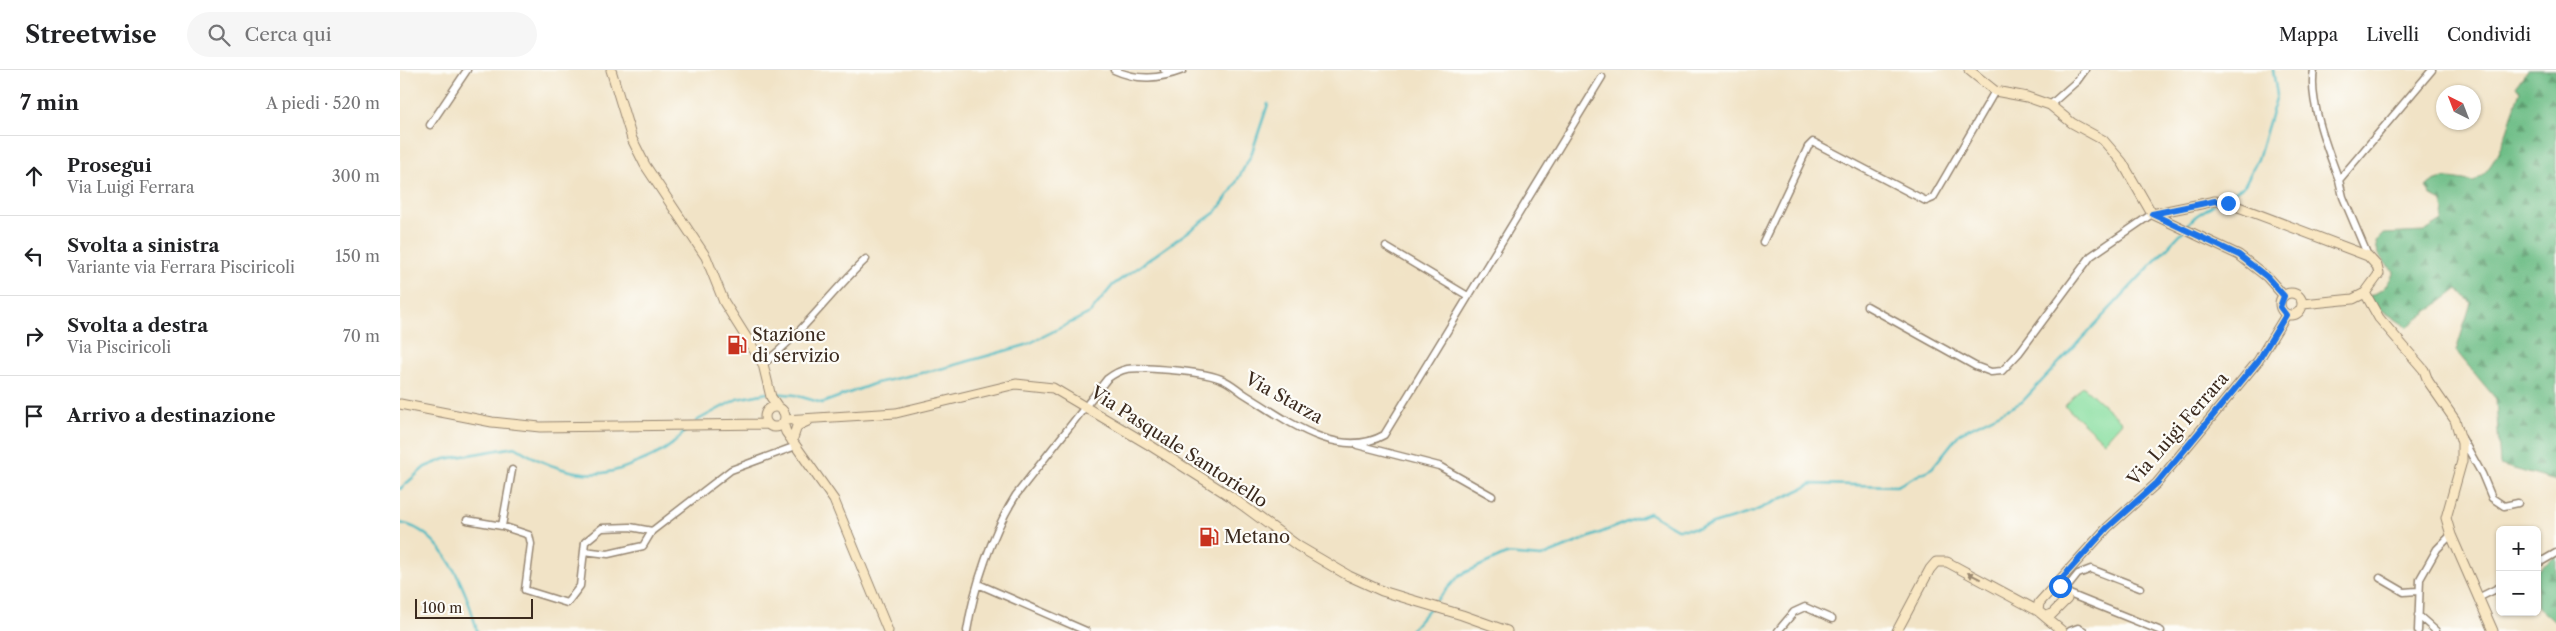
<!DOCTYPE html>
<html lang="it">
<head>
<meta charset="utf-8">
<style>
	:root { --surface:#fff; --page:#f6f6f6; --text:#202124; --muted:#757577; --line:#e0e0e0 }
	body { margin:0; font-family:"Libre Caslon Text",serif; background:var(--page); color:var(--text) }
	.controls { position:absolute; right:15px; bottom:15px; display:grid; overflow:hidden; border-radius:8px; box-shadow:0 1px 4px #0004 }
	.controls button { width:45px; height:45px; display:grid; place-items:center; padding:0; border:0; border-bottom:1px solid var(--line); background:var(--surface); color:var(--text); font:25px sans-serif }
	.compass { position:absolute; left:2036px; top:15px; width:45px; height:45px; border-radius:50%; background:var(--surface); box-shadow:0 1px 4px #0004; rotate:318deg }
	.scale { position:absolute; left:15px; bottom:12px; width:118px; box-sizing:border-box; padding-left:5px; border:2px solid #3b2a1e; border-top:0; font-size:14px; line-height:18px; white-space:nowrap; color:#3b2a1e; -webkit-text-stroke:4px #fdfcf7; paint-order:stroke }
	.stop { position:absolute; width:15px; height:15px; margin:-11px; border:4px solid #1a73e8; border-radius:50%; background:#fff }
	.stop.end { background:#1a73e8; border-color:#fff; box-shadow:0 1px 5px #0008 }
	.list { margin:0; padding:0; list-style:none }
	h2 { display:flex; justify-content:space-between; align-items:center; height:65px; margin:0; padding:0 20px; font-size:21px }
	h2 small { font-size:16px; font-weight:400; color:var(--muted) }
	.list li { display:grid; grid-template-columns:32px 1fr auto; gap:15px; align-items:center; box-sizing:border-box; height:80px; padding:0 20px; border-top:1px solid var(--line) }
	.list b { display:block; font-size:19px; white-space:nowrap }
	.list p { margin:0; font-size:16px; white-space:nowrap; color:var(--muted) }
	.list em { font-size:16px; font-style:normal; color:var(--muted) }
	.icon { flex:none; width:28px; height:28px; fill:none; stroke:currentColor; stroke-width:2; stroke-linecap:round; stroke-linejoin:round }
	.map { position:relative; flex:none; width:2156px; height:561px; overflow:hidden }
	header { display:flex; align-items:center; gap:30px; box-sizing:border-box; height:70px; padding:0 25px; background:var(--surface); border-bottom:1px solid var(--line) }
	header strong { font-size:24px }
	nav { display:flex; gap:28px; margin-inline-start:auto; font-size:18px }
	.search { width:350px; height:45px; background:var(--page); display:flex; align-items:center; gap:12px; box-sizing:border-box; padding:0 18px; border-radius:28px; color:var(--muted); font-size:19px }
	main { display:flex }
	aside { flex:1; background:var(--surface) }
	.map>svg:first-child { display:block }
</style>
</head>
<body>
<header>
<strong>Streetwise</strong>
<div class="search"><svg class="icon" aria-label="search" viewBox="0 0 24 24"><circle cx="10" cy="10" r="6"/><path d="M15 15l6 6"/></svg>Cerca qui</div>
<nav><a>Mappa</a><a>Livelli</a><a>Condividi</a></nav>
</header>
<main>
<aside>
<h2>7 min<small>A piedi · 520 m</small></h2>
<ul class="list">
<li><svg class="icon" aria-label="ahead" viewBox="0 0 24 24"><path d="M12 20V5M6 11l6-6 6 6"/></svg><div><b>Prosegui</b><p>Via Luigi Ferrara</p></div><em>300 m</em></li>
<li><svg class="icon" aria-label="left" viewBox="0 0 24 24"><path d="M17 20v-9H6M10 6l-5 5 5 5"/></svg><div><b>Svolta a sinistra</b><p>Variante via Ferrara Pisciricoli</p></div><em>150 m</em></li>
<li><svg class="icon" aria-label="right" viewBox="0 0 24 24"><path d="M7 20v-9h11M14 6l5 5-5 5"/></svg><div><b>Svolta a destra</b><p>Via Pisciricoli</p></div><em>70 m</em></li>
<li><svg class="icon" aria-label="arrive" viewBox="0 0 24 24"><path d="M6 21V4h12l-3 4 3 4H6"/></svg><div><b>Arrivo a destinazione</b></div></li>
</ul>
</aside>
<div class="map">
<svg width="2156" height="561" viewBox="0 0 2156 561">
	<defs>
		<pattern id="forest-firs" width="22" height="20" patternUnits="userSpaceOnUse" patternTransform="scale(1.25)"><rect width="22" height="20" fill="#6ebe87"/><path d="M5 1l3.5 6h-7zM16 11l3.5 6h-7z" fill="#5c9b6e"/></pattern>
	</defs>
	<rect width="100%" height="100%" fill="#fdfcf7"/>
	<filter id="ink" filterUnits="userSpaceOnUse"><feTurbulence type="fractalNoise" baseFrequency=".02" numOctaves="2"/><feDisplacementMap in="SourceGraphic" scale="10" xChannelSelector="R" yChannelSelector="G"/><feConvolveMatrix kernelMatrix="1 2 1 2 8 2 1 2 1" color-interpolation-filters="sRGB"/></filter>
	<filter id="wash" filterUnits="userSpaceOnUse"><feTurbulence type="fractalNoise" baseFrequency=".0096" numOctaves="4" result="noise"/><feDisplacementMap in="SourceGraphic" scale="20" xChannelSelector="R" yChannelSelector="G"/><feGaussianBlur stdDeviation="1.12" result="paint"/><feColorMatrix in="noise" values="0 0 0 0 0 0 0 0 0 0 0 0 0 0 0 0 0 1.4 0 .05"/><feComposite in="paint" operator="in"/></filter>
	<g filter="url(#wash)">
		<rect width="100%" height="100%" fill="#f1e3c6"/>
		<path fill="#89dfa1" stroke="#628460" d="M1683,316L1722,352L1704,372L1665,336Z"/>
		<path fill="url(#forest-firs)" stroke="#547452" d="M2127,0H2156V411L2100,395L2096,329L2056,281L2071,233L2058,219L2007,257L1964,228C1981,222 1987,218 1994,201C1983,192 1977,186 1976,172L1983,164L2024,162L2042,151L2044,141L2042,131L2032,126L2026,117C2039,103 2057,109 2074,112C2102,93 2109,51 2120,21L2116,16Z
			M2156,486V553L2137,536V501Z"/>
		<g fill="none" stroke-linecap="round" stroke-linejoin="round">
			<path stroke="#4ab9c1" stroke-width="2.5" d="M1822,129L1844,116L1858,89L1877,25L1873,0
				M1786,156L1796,146L1813,135
				M373,323L395,325L422,333L476,313L544,298L626,275L690,243L713,215L816,142L832,120L851,85L868,34
				M296,351L337,329L367,323
				M0,419L25,397L45,389L115,377C142,394 180,410 213,401C222,399 230,395 239,392C259,384 275,376 288,357
				M0,453C44,460 68,523 77,561
				M1034,533L1060,505L1106,484L1141,487L1249,443L1277,459H1296L1353,442L1412,414L1497,416L1532,398L1560,363L1622,332L1783,161
				M1010,561L1031,537"/>
		</g>
	</g>
	<g filter="url(#ink)">
		<g fill="none" stroke-linecap="round" stroke-linejoin="round">
			<defs>
				<path id="street" d="M714,0C738,11 759,9 783,0
					M764,0L774,3
					M1914,0C1908,30 1928,81 1939,110
					M1650,35L1677,11L1685,0
					M30,55L67,0
					M1363,172L1408,77L1413,72L1526,131L1533,128L1595,21
					M986,177L1068,226
					M1968,186L1943,127L1939,110L2032,0
					M1467,236L1575,296L1591,302L1602,301L1619,283L1691,186L1752,144
					M363,294C402,264 430,223 466,189
					M2062,368L2082,404L2092,428L2104,436L2118,433
					M957,375L1039,396L1092,426
					M67,450L102,456L129,465L131,474L125,520L167,533L180,516L185,472L202,458L230,457L252,461L331,400L396,376
					M102,456L112,400
					M184,481L208,484L243,476L252,461
					M2137,494L2156,483
					M1980,508L2004,522L2017,521
					M578,514L686,561
					M1666,519L1678,504L1691,499L1740,518
					M1667,523L1761,561
					M2078,528L2100,517
					M2018,545L2036,561
					M567,561C574,517 592,463 616,425L707,309C725,295 735,298 757,299C772,300 807,303 821,309C830,312 838,320 846,325C885,349 938,391 984,365L1202,7
					M1378,561L1394,542L1405,537L1432,549
					M1670,561L1678,558L1684,561
					M2018,561L2020,509L2037,479L2051,465"/>
				<path id="secondary" d="M211,0L232,69L245,95L306,187L324,232L363,294L371,327L378,337
					M1569,0L1595,21L1627,27L1650,35L1672,53L1703,70L1722,92L1752,144L1815,131L1828,133L1968,186L1977,196L1979,204L1965,223L1953,229L1903,234
					M1752,144L1839,185L1867,207L1884,226
					M1880 234a11 11 0 1 1 22 0a11 11 0 1 1-22 0Z
					M1965,223L1979,248L2024,300L2028,311L2055,350L2062,373V391L2046,448L2051,465L2093,561
					M0,334L92,352L140,357L367,354
					M365 347a10 10 0 1 1 20 0a10 10 0 1 1-20 0Z
					M385,350L496,343L616,314L653,318L751,376L830,426L898,476L949,506L982,521L1062,545L1107,561
					M383,353L386,362L434,430L488,561
					M392,371L397,356L408,351
					M1638,541L1639,533L1707,458L1757,413L1858,291L1886,245
					M1646,546L1652,544L1667,529L1666,519L1660,516L1653,519
					M1497,561L1530,499L1536,492H1547L1638,541L1662,561"/>
			</defs>
			<use href="#street" stroke="#968672" stroke-width="9"/>
			<use href="#secondary" stroke="#968672" stroke-width="11"/>
			<use href="#street" stroke="#fff" stroke-width="6"/>
			<use href="#secondary" stroke="#f9e7c3" stroke-width="9"/>
		</g>
		<defs><path id="oneway-solid" d="M-6-.8H1V-3.2L6.5 0L1 3.2V.8H-6Z" transform="scale(1.25)"/></defs>
		<use fill="#9a8870" href="#oneway-solid" transform="translate(1574 506) rotate(-153)"/>
	</g>
	<g fill="none" stroke-linecap="round" stroke-linejoin="round" filter="url(#ink)">
		<path stroke="#1a73e8" stroke-width="6" d="M1660,516L1663,517V507L1707,458L1757,413L1858,291L1886,245L1880,237L1884,226L1867,207L1839,185L1752,144L1815,131L1828,133"/>
	</g>
	<defs>
		<symbol id="fuel-bare" viewBox="-9 -9 18 18"><path d="M-5.5-6h7V0h2V4h1.3V-2.5L3-4.5l.8-.8L6-3V5H2.5V1h-1V6h-7ZM-4.2-4.7v3.2H.2V-4.7Z" fill="#c8321e" stroke="#fdfcf7" stroke-width="2.5" paint-order="stroke"/></symbol>
	</defs>
	<g fill-rule="evenodd">
		<use href="#fuel-bare" x="323" y="261" width="28" height="28"/>
		<use href="#fuel-bare" x="795" y="453" width="28" height="28"/>
	</g>
	<g text-anchor="middle" stroke-width="4.5" stroke-linejoin="round" paint-order="stroke">
		<g font-size="18" fill="#3b2a1e" stroke="#fdfcf7" text-anchor="start">
			<text x="352" y="271">Stazione<tspan x="352" dy="21">di servizio</tspan></text>
			<text x="824" y="473">Metano</text>
		</g>
		<g font-size="18" fill="#3b2a1e" stroke="#fdfcf7">
			<text transform="translate(884 328) rotate(29)" y="6">Via Starza</text>
			<text transform="translate(1778 359) rotate(-49)" y="6">Via Luigi Ferrara</text>
			<text transform="translate(779 377) rotate(33)" y="6">Via Pasquale Santoriello</text>
		</g>
	</g>
</svg>
<div class="controls">
<button>+</button>
<button>−</button>
</div>
<svg class="compass" viewBox="-18 -18 36 36"><path d="M0-13l5 13h-10z" fill="#e53935"/><path d="M0 13l5-13h-10z" fill="#757577"/></svg>
<div class="scale">100 m</div>
<div class="stop" style="left:1660px;top:516px"></div>
<div class="stop end" style="left:1828px;top:133px"></div>
</div>
</main>
</body>
</html>
